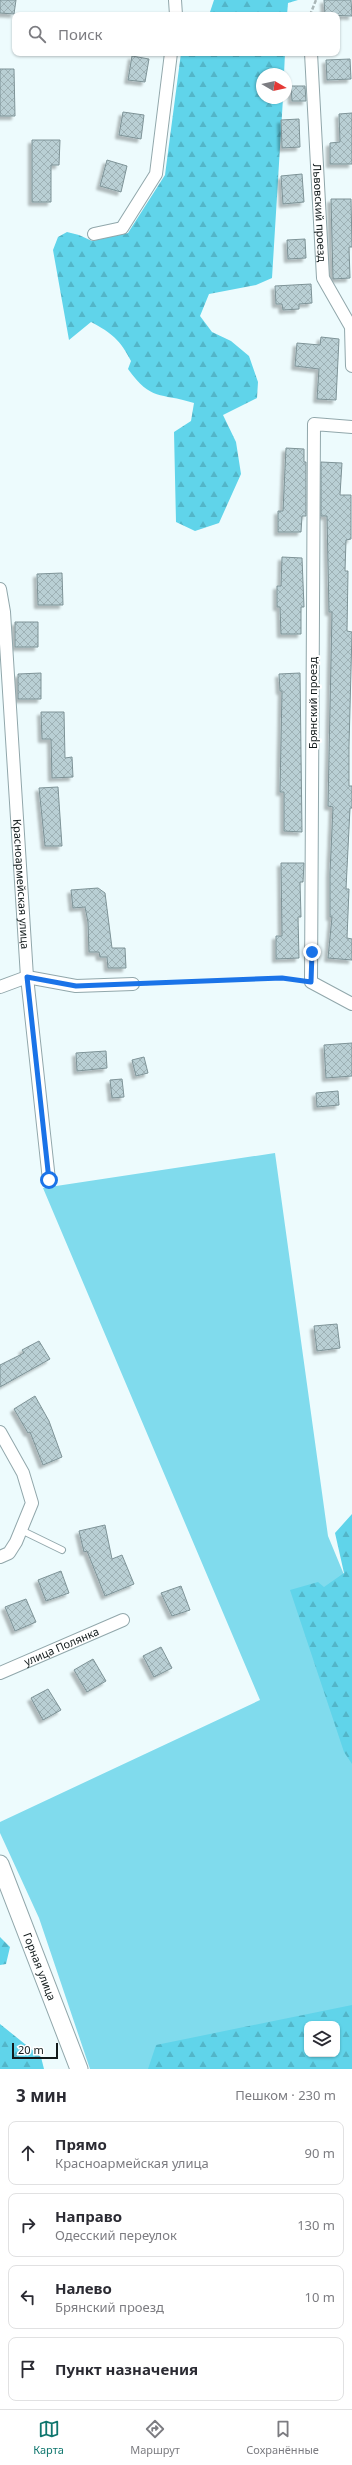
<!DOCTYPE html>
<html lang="ru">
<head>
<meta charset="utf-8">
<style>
	:root { --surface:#fff; --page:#f7f7f7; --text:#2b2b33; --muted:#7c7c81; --line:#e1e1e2; --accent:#0f766e }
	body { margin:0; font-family:"Noto Sans",sans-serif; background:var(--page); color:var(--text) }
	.controls { position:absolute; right:12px; bottom:12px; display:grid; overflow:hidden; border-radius:8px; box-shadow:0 1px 3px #0004 }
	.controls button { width:36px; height:36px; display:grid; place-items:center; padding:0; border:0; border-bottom:1px solid var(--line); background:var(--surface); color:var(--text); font:20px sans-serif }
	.compass { position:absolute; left:256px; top:68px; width:36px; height:36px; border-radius:50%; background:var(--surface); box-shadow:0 1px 3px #0004; rotate:99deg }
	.scale { position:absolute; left:12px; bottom:10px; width:46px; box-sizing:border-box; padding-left:4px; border:2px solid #111a1b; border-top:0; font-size:11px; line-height:14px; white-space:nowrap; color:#111a1b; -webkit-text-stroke:3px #fff; paint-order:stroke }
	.stop { position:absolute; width:12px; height:12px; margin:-9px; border:3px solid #1a73e8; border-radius:50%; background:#fff }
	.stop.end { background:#1a73e8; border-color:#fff; box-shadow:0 1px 4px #0008 }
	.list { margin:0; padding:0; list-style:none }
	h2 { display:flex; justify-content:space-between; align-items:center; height:52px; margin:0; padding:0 16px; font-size:17px }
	h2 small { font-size:13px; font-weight:400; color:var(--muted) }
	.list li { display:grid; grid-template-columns:26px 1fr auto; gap:12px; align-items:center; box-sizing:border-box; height:64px; margin:0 8px 8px; padding:0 8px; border:1px solid var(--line); border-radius:8px }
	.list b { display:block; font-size:15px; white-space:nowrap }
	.list p { margin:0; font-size:13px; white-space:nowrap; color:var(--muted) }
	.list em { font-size:13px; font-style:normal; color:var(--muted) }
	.icon { flex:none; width:22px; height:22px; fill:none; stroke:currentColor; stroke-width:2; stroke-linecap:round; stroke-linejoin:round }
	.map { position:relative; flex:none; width:352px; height:2069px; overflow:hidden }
	.search { position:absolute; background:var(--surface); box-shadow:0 1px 3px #0004; left:12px; right:12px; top:12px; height:44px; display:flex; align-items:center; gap:10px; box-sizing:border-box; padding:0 14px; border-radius:8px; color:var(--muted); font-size:15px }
	.sheet { height:340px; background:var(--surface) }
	nav { display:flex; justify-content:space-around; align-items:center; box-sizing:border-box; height:56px; border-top:1px solid var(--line); background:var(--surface); font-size:11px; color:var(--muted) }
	nav a { display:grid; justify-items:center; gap:2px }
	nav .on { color:var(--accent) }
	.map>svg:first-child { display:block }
</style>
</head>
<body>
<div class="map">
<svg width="352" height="2069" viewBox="0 0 352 2069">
	<defs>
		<pattern id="forest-firs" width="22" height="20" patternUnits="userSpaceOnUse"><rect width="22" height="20" fill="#60d4ea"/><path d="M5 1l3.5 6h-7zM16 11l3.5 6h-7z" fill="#52b5c8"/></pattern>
		<pattern id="building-cross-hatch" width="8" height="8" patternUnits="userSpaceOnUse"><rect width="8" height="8" fill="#b9cfd4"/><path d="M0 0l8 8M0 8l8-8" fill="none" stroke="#9eb1b5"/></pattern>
		<filter id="shadow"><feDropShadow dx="-3.5" dy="3.5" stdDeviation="1" flood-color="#0004"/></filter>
	</defs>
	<rect width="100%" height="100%" fill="#edfbfd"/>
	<path fill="#80dbed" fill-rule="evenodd" d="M275,1153L328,1536L352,1594V2069H90L39,1918L0,1833V1822L260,1700L43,1188ZM307,2024H337V2054H307Z"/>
	<path fill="url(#forest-firs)" fill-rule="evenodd" d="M214,0H298L288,3L287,15H209Z
		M181,53H285L284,74H262V98H283L272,278L256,285L209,294L200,316L212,332L231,341L249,356L258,382L257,398L223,415L236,442L241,474L219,523L195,531L176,522L174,432L191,421L194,403C159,392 152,402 128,369L131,361C120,340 112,333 91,322L69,340L53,250L58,237L67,232L79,235L92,241L128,233L165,175Z
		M352,1514V1764L344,1752L290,1590L318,1582L324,1587L344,1573L335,1533Z
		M0,1937L10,1947L6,1964L0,1965Z
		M352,2005V2069H148L156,2045ZM307,2024H337V2054H307Z
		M0,2024L41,2057L44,2069H0Z"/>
	<path fill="url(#building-cross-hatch)" stroke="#7e9397" filter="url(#shadow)" d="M0,0H16L14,14L0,13Z
		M324,0H351L352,16L325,15Z
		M132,56L149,59L145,82L128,80Z
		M350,59L351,79L327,80L326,60Z
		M0,69H14L15,116H0Z
		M291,86H305L306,101H292Z
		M123,112L144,115L141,139L119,135Z
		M352,113V164H330V143L340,142L339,114Z
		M299,119L300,147L282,148L281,120Z
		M32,140H60L59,165H51V202H32Z
		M107,160L127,166L121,192L100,186Z
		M302,174L304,202L283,204L281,176Z
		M331,199H351L352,247H349L350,278L333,279Z
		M305,239L306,258L288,259L287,240Z
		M311,284L312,303L299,304V309L283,310L282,304H276L275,286Z
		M321,337L339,339L336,400L317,399L319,369L295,366L297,343L320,345Z
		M286,448L304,449V462H306V516H302L301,532H278V511H283Z
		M321,462L342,463L340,495H351V539L346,540L345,571H348L347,631L352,632L349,746V786H352V808H350L346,889H349L347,938L352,939V960L328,958L332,917H330V873L333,807L328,806L332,612H329L327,516H321Z
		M282,557L302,558L304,607H301V634H281L280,607H277V586H281Z
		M62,573L63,605H38L37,574Z
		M15,622H38V647H15Z
		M41,673V699H18V674Z
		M300,673L302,832L284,831V792H280L282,691H280L279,674Z
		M41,712H64L65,758L72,757L73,777L52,778L51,739H42Z
		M58,787L62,846H45L39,788Z
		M281,863H304L303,882H300L301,917H298L299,958L276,959V936H282Z
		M98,888L105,893L112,948H125L126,968H108L107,957H100L99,952H89L88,922L85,907L73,908L71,890Z
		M352,1043V1076L326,1078L324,1045Z
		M106,1051L107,1068L77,1071L76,1053Z
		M144,1057L148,1073L136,1076L132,1060Z
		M122,1079L124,1097L112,1098L110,1080Z
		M338,1091L339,1105L317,1107L316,1093Z
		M337,1324L340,1348L317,1351L314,1326Z
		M39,1341L50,1359L0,1387V1365L24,1353L22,1350Z
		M35,1396L49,1421L62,1457L43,1465L30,1432L28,1433L14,1409Z
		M105,1525L112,1559L122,1555L134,1584L105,1596L87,1551L84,1552L79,1531Z
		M61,1571L69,1593L46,1601L38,1580Z
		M181,1586L190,1610L172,1616L161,1593Z
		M26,1599L36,1622L15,1631L5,1607Z
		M161,1647L172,1668L154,1677L143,1656Z
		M93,1659L106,1681L87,1692L74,1670Z
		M48,1689L61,1710L43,1720L31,1698Z"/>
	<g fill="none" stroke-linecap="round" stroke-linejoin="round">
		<defs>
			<path id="lane" d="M21,1530L62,1550"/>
			<g id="street">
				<path d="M175,0L176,15"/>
				<path id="s1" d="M311,53L323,278L351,327L352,366"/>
				<path d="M94,234L122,228L156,174L171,53"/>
				<path d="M352,427L314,424L311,982L352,1004"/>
				<path id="s2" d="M0,589L4,612L27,977L49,1180"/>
				<path d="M0,987L27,977L76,986L133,984"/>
				<path d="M0,1432L23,1473L32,1503L16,1542L9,1553L0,1557"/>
				<path id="s3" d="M0,1673L123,1620"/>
			</g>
			<g id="secondary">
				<path id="s4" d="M0,1864L79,2069"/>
			</g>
		</defs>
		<use href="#lane" stroke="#91a7ab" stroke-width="8"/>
		<use href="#street" stroke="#91a7ab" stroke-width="14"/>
		<use href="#secondary" stroke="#91a7ab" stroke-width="19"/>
		<path stroke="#aab7b8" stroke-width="2.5" stroke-dasharray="4 2" stroke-linecap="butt" d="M310,15L316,0
			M146,984L282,978L299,980"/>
		<use href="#lane" stroke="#fff" stroke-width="6"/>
		<use href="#street" stroke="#fff" stroke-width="12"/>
		<use href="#secondary" stroke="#fff" stroke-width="17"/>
	</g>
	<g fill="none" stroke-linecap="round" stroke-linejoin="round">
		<path stroke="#1a73e8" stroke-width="5" d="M49,1180L27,977L76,986L282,978L311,982L312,952"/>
	</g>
	<g text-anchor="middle" stroke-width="4" stroke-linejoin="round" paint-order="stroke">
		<g font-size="11" fill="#111a1b" stroke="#fff">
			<text dy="4" stroke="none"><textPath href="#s1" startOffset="160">Львовский проезд</textPath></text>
			<text transform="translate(313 703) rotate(-90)" y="4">Брянский проезд</text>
			<text dy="4" stroke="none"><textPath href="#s2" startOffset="296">Красноармейская улица</textPath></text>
			<text dy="4" stroke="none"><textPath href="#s3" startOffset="67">улица Полянка</textPath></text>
			<text dy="4" stroke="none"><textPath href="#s4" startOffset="110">Горная улица</textPath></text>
		</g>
	</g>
</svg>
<div class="controls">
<button><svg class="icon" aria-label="layers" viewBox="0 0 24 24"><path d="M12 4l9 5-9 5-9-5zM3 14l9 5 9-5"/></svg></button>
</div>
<svg class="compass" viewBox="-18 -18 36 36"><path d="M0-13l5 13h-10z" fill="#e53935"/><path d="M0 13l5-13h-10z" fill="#7c7c81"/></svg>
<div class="scale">20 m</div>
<div class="stop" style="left:49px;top:1180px"></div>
<div class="stop end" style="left:312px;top:952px"></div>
<div class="search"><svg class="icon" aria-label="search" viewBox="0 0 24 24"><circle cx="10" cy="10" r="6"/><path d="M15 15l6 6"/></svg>Поиск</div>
</div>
<section class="sheet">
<h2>3 мин<small>Пешком · 230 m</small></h2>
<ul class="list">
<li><svg class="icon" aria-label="ahead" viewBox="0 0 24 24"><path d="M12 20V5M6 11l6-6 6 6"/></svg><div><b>Прямо</b><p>Красноармейская улица</p></div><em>90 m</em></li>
<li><svg class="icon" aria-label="right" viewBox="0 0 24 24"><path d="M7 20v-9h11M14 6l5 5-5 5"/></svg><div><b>Направо</b><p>Одесский переулок</p></div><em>130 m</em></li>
<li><svg class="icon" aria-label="left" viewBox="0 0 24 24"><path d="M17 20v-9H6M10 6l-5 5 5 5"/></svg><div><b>Налево</b><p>Брянский проезд</p></div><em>10 m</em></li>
<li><svg class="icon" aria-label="arrive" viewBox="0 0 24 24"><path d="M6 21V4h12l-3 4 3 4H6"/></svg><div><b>Пункт назначения</b></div></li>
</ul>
</section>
<nav>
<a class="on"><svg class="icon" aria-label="map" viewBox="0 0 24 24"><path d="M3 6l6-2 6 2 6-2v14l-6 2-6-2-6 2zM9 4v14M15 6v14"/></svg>Карта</a>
<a><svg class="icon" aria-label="directions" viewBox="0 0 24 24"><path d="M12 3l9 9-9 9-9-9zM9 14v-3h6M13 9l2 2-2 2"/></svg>Маршрут</a>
<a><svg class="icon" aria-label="saved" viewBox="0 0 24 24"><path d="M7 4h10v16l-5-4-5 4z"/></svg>Сохранённые</a>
</nav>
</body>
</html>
